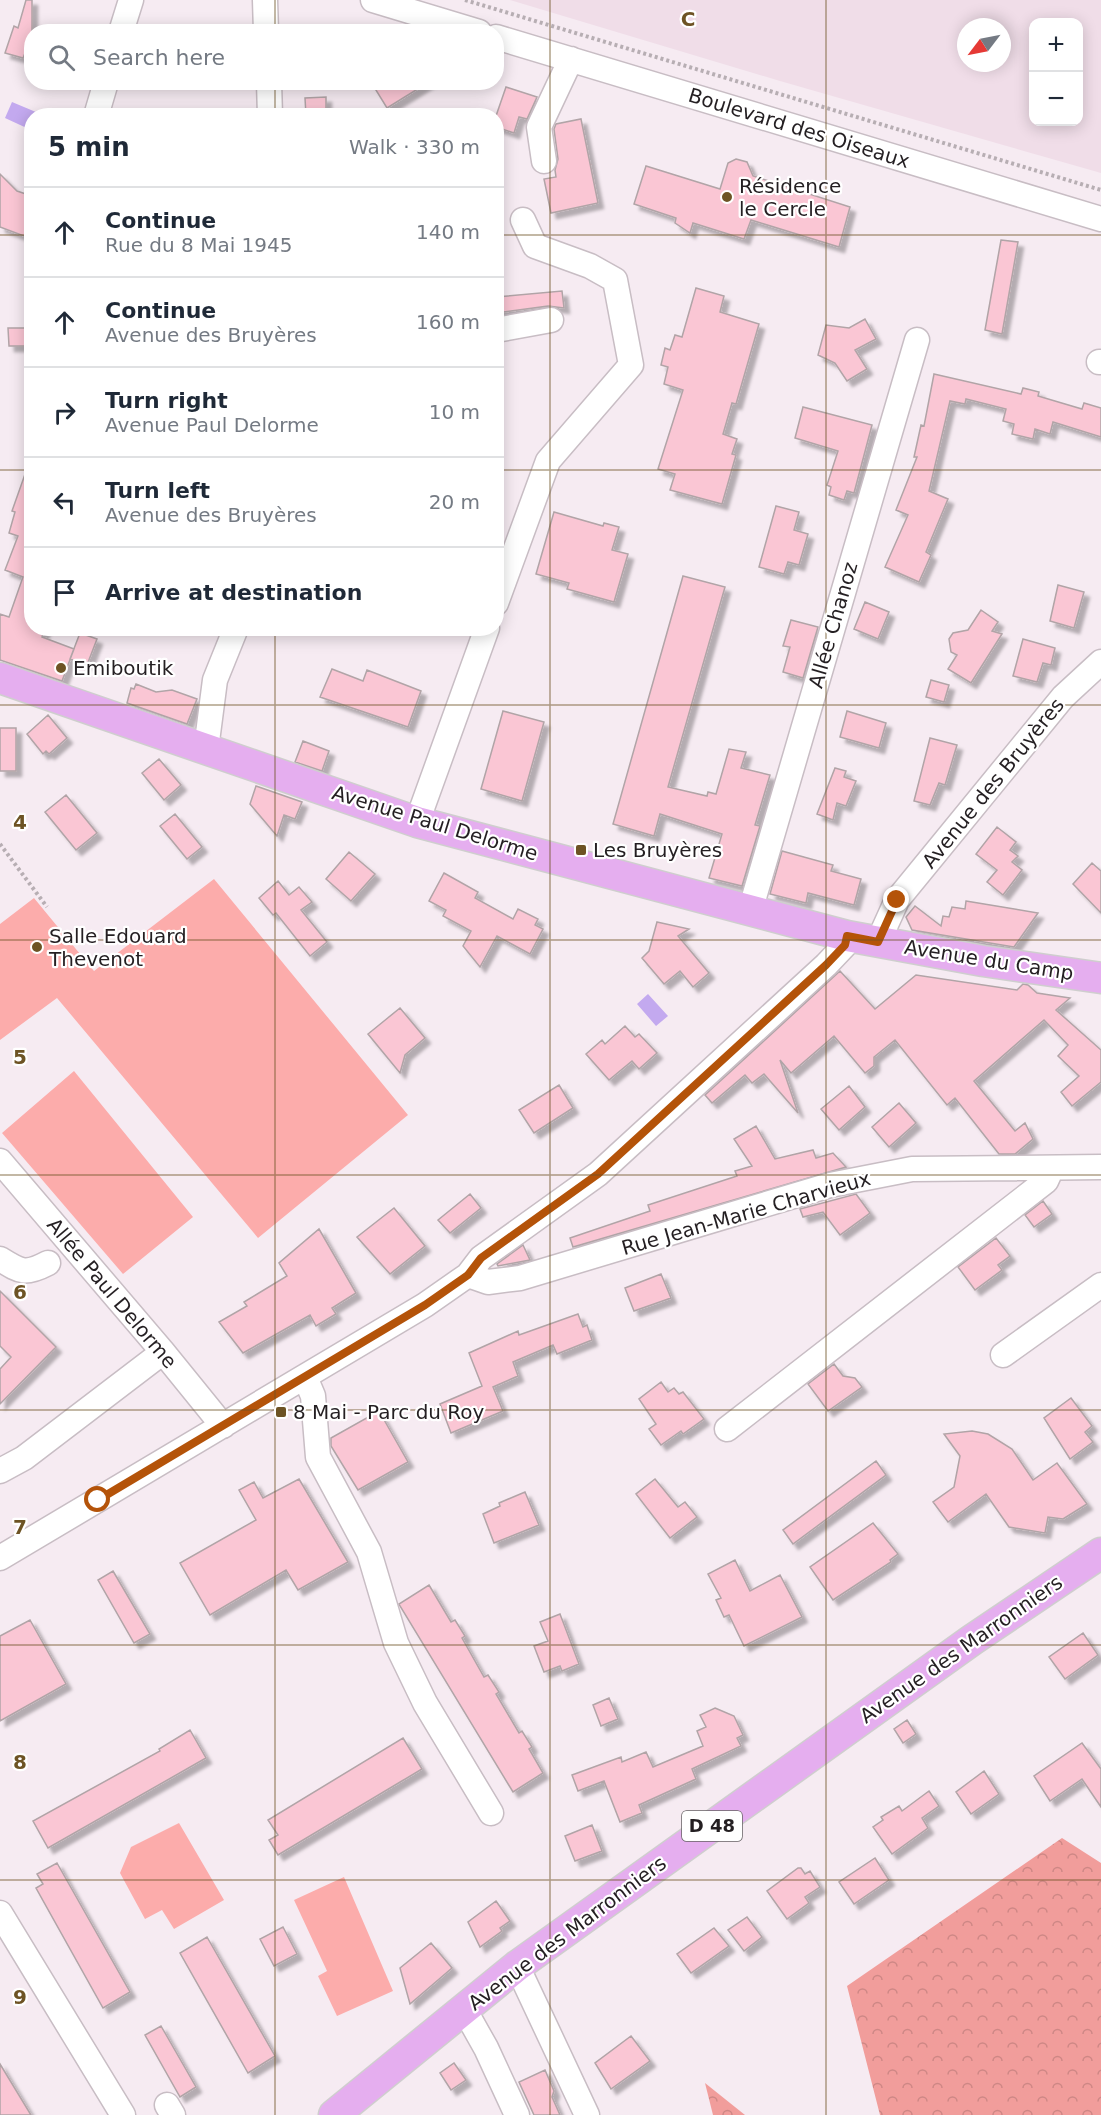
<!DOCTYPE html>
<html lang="en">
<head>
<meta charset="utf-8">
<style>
	:root { --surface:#fff; --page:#f6f6f7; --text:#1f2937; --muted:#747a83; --line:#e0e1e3 }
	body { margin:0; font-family:"DejaVu Sans",sans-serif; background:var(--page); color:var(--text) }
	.controls { position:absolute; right:18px; top:18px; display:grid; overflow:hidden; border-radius:12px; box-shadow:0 3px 15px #0003 }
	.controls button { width:54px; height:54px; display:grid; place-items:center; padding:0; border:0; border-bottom:2px solid var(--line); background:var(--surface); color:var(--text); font:30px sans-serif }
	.compass { position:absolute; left:957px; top:18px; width:54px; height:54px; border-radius:50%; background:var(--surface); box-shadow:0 3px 15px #0003; rotate:238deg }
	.stop { position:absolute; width:18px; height:18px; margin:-14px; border:4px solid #b45309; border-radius:50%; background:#fff }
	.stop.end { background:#b45309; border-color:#fff; box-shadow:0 2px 6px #0008 }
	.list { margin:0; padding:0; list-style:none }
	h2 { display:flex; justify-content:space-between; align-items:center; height:78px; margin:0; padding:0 24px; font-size:26px }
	h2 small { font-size:20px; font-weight:400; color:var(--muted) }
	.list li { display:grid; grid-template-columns:39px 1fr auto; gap:18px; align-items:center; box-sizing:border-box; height:90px; padding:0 24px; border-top:2px solid var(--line) }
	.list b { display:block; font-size:22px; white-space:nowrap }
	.list p { margin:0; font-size:20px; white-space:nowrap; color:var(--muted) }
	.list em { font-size:20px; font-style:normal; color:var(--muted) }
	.icon { flex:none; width:33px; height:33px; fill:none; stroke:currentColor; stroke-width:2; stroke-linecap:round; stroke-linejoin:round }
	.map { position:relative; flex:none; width:1101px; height:2115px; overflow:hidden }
	.search { position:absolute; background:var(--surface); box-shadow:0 3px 15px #0003; left:24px; top:24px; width:480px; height:66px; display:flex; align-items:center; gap:15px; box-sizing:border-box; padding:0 21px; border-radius:24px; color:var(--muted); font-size:22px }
	.panel { position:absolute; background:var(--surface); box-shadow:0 3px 15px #0003; left:24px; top:108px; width:480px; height:528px; border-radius:24px }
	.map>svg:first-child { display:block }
</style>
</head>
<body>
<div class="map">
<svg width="1101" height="2115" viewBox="0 0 1101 2115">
	<defs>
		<pattern id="forest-crowns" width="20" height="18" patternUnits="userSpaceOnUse" patternTransform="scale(1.5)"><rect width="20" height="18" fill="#f19d9b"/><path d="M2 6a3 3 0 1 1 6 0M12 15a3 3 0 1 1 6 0" fill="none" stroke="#ce8785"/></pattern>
		<filter id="shadow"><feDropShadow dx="5.5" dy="5.5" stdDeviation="1.5" flood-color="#0004"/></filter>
	</defs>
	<rect width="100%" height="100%" fill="#f6ebf2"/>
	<path fill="#f0dde8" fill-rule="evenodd" d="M510,0H1101V173L780,81ZM1034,22H1078V122H1034ZM966,27H1002V63H966Z"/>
	<path fill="url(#forest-crowns)" d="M1062,1838L1101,1863V2115H880L847,1986Z
		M705,2083L745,2115H713Z"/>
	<path fill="#fcacab" d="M214,879L408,1115L258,1238L57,998L0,1040V924L34,898L94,971Z
		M74,1071L193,1217L123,1274L2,1133Z
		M179,1823L224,1900L174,1929L162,1910L145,1919L120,1873L131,1847Z
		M344,1877L393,1991L337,2016L318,1976L327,1971L294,1900Z"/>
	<path fill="#c3a9ef" d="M12,102L43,115L32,116L31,130L5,118Z
		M648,994L668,1016L656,1026L637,1004Z"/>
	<path fill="#fac6d4" stroke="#b1a4a7" stroke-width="1.5" filter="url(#shadow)" d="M26,0H32V53L26,51L23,58L5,53L14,26L18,28Z
		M371,82H429L387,108Z
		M506,87L537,97L527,119L519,117L514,133L496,127V116Z
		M326,97V116H306L305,98Z
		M581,119L598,203L551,213L544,179L556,177L555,170L558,159L554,129L556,124Z
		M736,159L747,162L753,176L850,207L839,247L751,220L744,239L693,223L690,233L675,223L676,218L634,204L646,166L720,189L728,163Z
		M0,174L17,191L32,196V239L0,227Z
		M1001,240L1018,242L1002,334L985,330Z
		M696,288L724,296L720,312L759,324L736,404L732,403L723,434L737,439L732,454L736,455L722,504L670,490L675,474L658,469L683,390L664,384L668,367L661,365L665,348L670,350L675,335L682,337Z
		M562,291L564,308L548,306L496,313V297Z
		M865,319L876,339L855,350L867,369L847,381L835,363L818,355L826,325L849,328Z
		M8,328H32V346H9Z
		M934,374L1021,394L1023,388L1039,392L1038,396L1082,409L1084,403L1101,408V437L1053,422L1050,434L1035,429L1033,439L1012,434L1014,424L1003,421L1006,409L966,399L965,404L950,401L929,491L948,499L926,552L931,555L919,582L885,567L908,515L896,510L917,457H914L921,425L924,426Z
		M803,407L872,425L854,493L847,491L844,500L829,495L831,487L827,485L838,451L795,438Z
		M29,463L32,464V628H45L42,637L74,649L62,681L0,660V614L9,617L23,577L5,570L18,536L9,533L15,512L12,511Z
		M776,506L799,512L794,530L808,534L799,565L788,562L784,574L759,567Z
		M554,512L603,526L604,523L619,527L612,550L628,554L614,602L567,589L569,583L536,574Z
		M683,576L725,587L668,787L707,796L708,792L716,794L729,749L746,752L741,768L770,775L755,825L760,826L742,886L709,878L722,834L660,814L654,836L613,824Z
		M1058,585L1084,592L1074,628L1050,621Z
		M865,602L889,612L878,639L854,629Z
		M981,610L998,622L992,631L1002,634L971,683L948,669L957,655L951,652L949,639L953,633L968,630Z
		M791,620L818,627L803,678L783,672L790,647L783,646Z
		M80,633L97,639L87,665L70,659Z
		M1023,639L1055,648L1051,665L1043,663L1037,682L1013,676Z
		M332,669L363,681L367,670L421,691L408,727L320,697Z
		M931,680L949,685L944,702L926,697Z
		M136,684L156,692L172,690L197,699L187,724L127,703L131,688L134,689Z
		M503,711L544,722L522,801L481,789Z
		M847,711L886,723L879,748L840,737Z
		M48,715L67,738L49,754L46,751L43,754L27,734Z
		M0,728H16V771H0Z
		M930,738L957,745L945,785L939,783L930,805L914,801Z
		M303,741L329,751L322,771L295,762Z
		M159,759L181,785L164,800L142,773Z
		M835,768L846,771L844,777L856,781L846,806L837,803L833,820L817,814Z
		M256,786L302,802L295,819L284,815L277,836L250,804Z
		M66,795L97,833L76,850L45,812Z
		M175,814L202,847L187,859L160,826Z
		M997,827L1016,842L1010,850L1018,856L1012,862L1022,870L1003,895L987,882L997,870L976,854Z
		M782,851L833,865L831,871L861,879L854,905L808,893L806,903L770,894Z
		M349,852L375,874L351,901L326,879Z
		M1092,863L1101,871V913L1073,884Z
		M444,873L478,892L475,898L513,919L518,909L538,919L535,925L543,929L530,954L497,936L480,967L463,946L471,931L443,916L446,910L429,901Z
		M278,881L289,895L299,887L312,902L301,910L327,942L310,956L276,913L273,915L259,898Z
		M966,901L1038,913L1014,947L912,930L906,917L915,906L941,926L943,916L949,917L952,907L965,909Z
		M657,922L689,929L678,936L709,973L693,987L680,971L664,984L642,958L649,951Z
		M840,971L875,1009L916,975L1017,990L1023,984L1028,985L1037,993L1070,998L1056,1010L1101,1050V1082L1072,1106L1061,1092L1079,1076L1058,1056L1068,1045L1044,1020L974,1081L1015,1131L1025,1123L1033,1139L1015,1154H999L955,1098L947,1105L895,1040L874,1057V1066L865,1073L834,1036L791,1073L780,1060L798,1113L764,1074L752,1083L745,1075L712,1103L705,1095Z
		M400,1008L425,1038L405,1055L400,1073L368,1034Z
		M625,1026L635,1037L639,1034L657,1053L639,1069L632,1061L609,1080L586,1054L602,1040L605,1044Z
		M559,1085L573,1108L534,1133L519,1110Z
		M849,1086L865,1107L839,1130L821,1109Z
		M899,1103L916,1123L889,1147L872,1127Z
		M756,1126L775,1159L813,1150L816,1158L833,1153L846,1167L573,1247L570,1238L650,1211L648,1205L737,1176L735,1171L752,1166L734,1139Z
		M470,1194L481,1208L450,1233L438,1220Z
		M856,1194L870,1213L840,1235L823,1212L803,1217L800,1209Z
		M1043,1201L1052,1214L1034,1227L1025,1215Z
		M394,1208L425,1246L390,1274L357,1237Z
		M319,1229L356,1293L332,1308L336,1314L316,1326L310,1315L243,1353L219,1322L247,1306L244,1302L287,1276L279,1263Z
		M996,1238L1010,1256L998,1265L1002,1270L975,1290L958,1267Z
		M523,1245L530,1260L498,1266L497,1264Z
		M661,1274L671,1298L634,1311L625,1288Z
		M0,1291L56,1347L0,1404V1369L11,1357L0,1346Z
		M578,1314L583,1327L587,1325L592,1340L557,1354L553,1345L513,1362L518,1376L493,1387L503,1411L451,1433L440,1404L482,1386L469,1353L518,1331L519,1335Z
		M834,1364L843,1376L855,1378L862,1387L828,1411L808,1384Z
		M661,1382L668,1392L674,1388L679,1394L683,1392L704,1419L683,1434L681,1431L661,1445L649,1429L656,1424L639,1399Z
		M1071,1398L1092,1426L1085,1432L1093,1442L1070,1459L1044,1418Z
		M379,1411L408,1462L358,1490L331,1446V1438Z
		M972,1431L988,1434L1012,1449L1033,1480L1057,1463L1087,1504L1063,1519L1048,1517L1045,1533L1009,1527L986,1494L948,1522L933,1502L954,1487L960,1456L944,1434Z
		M876,1461L886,1475L793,1544L783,1530Z
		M299,1479L348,1562L298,1590L286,1570L210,1615L180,1563L256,1520L239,1490L254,1482L263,1498Z
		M655,1479L678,1507L685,1502L697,1517L670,1538L636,1494Z
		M525,1492L539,1525L494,1543L483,1514L500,1506L499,1503Z
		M873,1523L898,1554L890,1560L891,1562L833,1600L810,1567Z
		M735,1560L750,1591L780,1575L802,1617L744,1646L729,1615L724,1617L716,1600L721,1598L708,1574Z
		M113,1571L150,1634L134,1643L98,1580Z
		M429,1585L451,1622L455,1620L465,1636L462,1638L484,1677L488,1675L499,1692L496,1694L519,1733L522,1731L532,1747L529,1749L543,1773L513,1792L400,1606L399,1604Z
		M560,1614L579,1664L562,1671L560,1666L544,1672L534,1646L548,1641L540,1622Z
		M30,1620L66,1684L0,1721V1636Z
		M1083,1633L1098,1655L1065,1679L1049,1657Z
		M609,1698L618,1719L601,1726L593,1705Z
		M715,1708L734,1716L743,1735L737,1738L741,1746L692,1769L696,1779L639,1805L642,1813L620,1822L604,1781L578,1791L572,1775L621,1757L622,1762L646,1752L653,1767L703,1746L697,1731L706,1727L700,1715Z
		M907,1720L916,1734L903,1743L894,1729Z
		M190,1730L206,1758L48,1848L33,1821L160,1751L159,1749Z
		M403,1738L422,1769L278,1855L269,1840L278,1835L268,1820Z
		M1082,1743L1101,1769V1807L1082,1779L1050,1801L1034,1776Z
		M984,1771L999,1794L971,1814L956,1792Z
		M929,1791L939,1806L922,1818L928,1828L892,1854L873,1827L883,1820L881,1817L899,1806L902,1811Z
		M592,1825L602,1851L575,1861L565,1836Z
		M875,1858L889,1880L854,1904L839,1882Z
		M57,1863L130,1992L103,2008L36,1888L43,1884L37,1874Z
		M798,1868H801L805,1874L810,1871L820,1887L805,1897L809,1903L787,1919L767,1891Z
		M496,1901L510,1921L500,1928L502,1931L480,1947L468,1922Z
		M747,1917L762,1937L744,1951L728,1930Z
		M283,1927L297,1954L274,1966L260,1939Z
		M714,1928L729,1946L691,1973L677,1954Z
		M207,1937L275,2056L248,2073L180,1953Z
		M431,1943L452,1968L410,2004L400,1968Z
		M161,2026L196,2087L180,2097L145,2035Z
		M631,2036L650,2061L611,2089L595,2063Z
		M454,2063L466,2080L451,2090L440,2073Z
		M0,2064L31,2115H0Z
		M545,2070L554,2091L552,2097L560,2115H534L519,2082Z"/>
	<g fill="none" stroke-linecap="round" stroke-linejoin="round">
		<defs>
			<path id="minor" d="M265,0L266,32
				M373,0L479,32
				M121,32L131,0
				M496,37L1101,219
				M269,82L270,116
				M96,116L106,82
				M544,161L539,127L571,59
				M496,330L551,320
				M1099,362H1101
				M496,603L548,461L631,365L615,280L590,266L535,246L523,220
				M206,749L215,680L236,628
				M417,822L487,628
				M750,911L917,340
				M878,942L897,900L1063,697L1101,662
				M0,1161L163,1352L223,1426
				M0,1259C21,1272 25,1275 48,1263
				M468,1275L488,1282L520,1278L830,1185L912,1169L1101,1167
				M1003,1355L1101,1285
				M305,1377L313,1396L318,1457L369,1552L396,1643L425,1703L491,1813
				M727,1429L1046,1181L1052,1168
				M0,1471L24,1458L163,1352
				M0,1558L425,1305L468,1275L481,1258L598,1174L826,965L845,945L847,936
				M0,1913L123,2115
				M517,1966L587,2115
				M464,2009L486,2048L517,2115
				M167,2105L173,2115"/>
			<path id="major" d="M0,678L417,822L847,936L983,961L1101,978
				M334,2115L517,1966L972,1640L1101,1553"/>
		</defs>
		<use href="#minor" stroke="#c8bdc4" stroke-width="27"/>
		<use href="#major" stroke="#cfcece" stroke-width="33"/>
		<path stroke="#b7aeb3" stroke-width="4" stroke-dasharray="3 3" stroke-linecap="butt" d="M465,0L1101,190
			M0,844L47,907"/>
		<use href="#minor" stroke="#fff" stroke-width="24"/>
		<use href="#major" stroke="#e5aeef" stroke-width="30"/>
	</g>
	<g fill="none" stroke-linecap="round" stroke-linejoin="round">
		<path stroke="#b45309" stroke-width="8" d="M98,1500L425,1305L468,1275L481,1258L598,1174L826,965L845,945L847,936L878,942L897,900"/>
	</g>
	<path fill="none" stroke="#6d5324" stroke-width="1.5" stroke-opacity="0.55" d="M275,0V32M550,0V2115M826,0V2115M275,82V116M0,235H32M496,235H1101M0,470H32M496,470H1101M275,628V2115M0,705H1101M0,940H1101M0,1175H1101M0,1410H1101M0,1645H1101M0,1880H1101"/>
	<g fill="#6d5324" stroke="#fff" stroke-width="2">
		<circle cx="727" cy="197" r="6"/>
		<circle cx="61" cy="668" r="6"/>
		<rect x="575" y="844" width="12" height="12" rx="3"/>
		<circle cx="37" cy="947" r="6"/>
		<rect x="275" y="1406" width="12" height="12" rx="3"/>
	</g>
	<g text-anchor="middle" stroke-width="4.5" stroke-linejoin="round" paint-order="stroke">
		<rect fill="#fff" stroke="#666264" stroke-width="1.5" x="682" y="1811" width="60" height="30" rx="4.5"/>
		<g font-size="18" font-weight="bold" fill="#241f22">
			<text x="712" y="1832">D 48</text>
		</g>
		<g font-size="20" fill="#241f22" stroke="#fff">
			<text transform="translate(799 128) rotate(17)" y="7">Boulevard des Oiseaux</text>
			<text transform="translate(833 625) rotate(-74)" y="7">Allée Chanoz</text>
			<text transform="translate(993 783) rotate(-51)" y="7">Avenue des Bruyères</text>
			<text transform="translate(435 823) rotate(17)" y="7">Avenue Paul Delorme</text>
			<text transform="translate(989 960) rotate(9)" y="7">Avenue du Camp</text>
			<text transform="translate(746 1213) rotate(-16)" y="7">Rue Jean-Marie Charvieux</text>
			<text transform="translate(112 1293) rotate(50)" y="7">Allée Paul Delorme</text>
			<text transform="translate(961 1649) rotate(-35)" y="7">Avenue des Marronniers</text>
			<text transform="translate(567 1933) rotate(-37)" y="7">Avenue des Marronniers</text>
		</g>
		<g font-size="20" fill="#241f22" stroke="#fff" text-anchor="start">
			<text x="739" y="193">Résidence<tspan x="739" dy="23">le Cercle</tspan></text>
			<text x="73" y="675">Emiboutik</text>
			<text x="593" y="857">Les Bruyères</text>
			<text x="49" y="943">Salle Edouard<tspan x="49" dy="23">Thevenot</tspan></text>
			<text x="293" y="1419">8 Mai - Parc du Roy</text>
		</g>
	</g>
	<g font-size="20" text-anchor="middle" font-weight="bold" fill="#6d5324" stroke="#fff" stroke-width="4.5" stroke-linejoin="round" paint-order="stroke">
		<text x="688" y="26">C</text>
		<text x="20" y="829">4</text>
		<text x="20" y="1064">5</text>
		<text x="20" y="1299">6</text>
		<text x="20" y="1534">7</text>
		<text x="20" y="1769">8</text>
		<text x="20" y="2004">9</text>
	</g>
</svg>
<div class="controls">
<button>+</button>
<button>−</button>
</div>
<svg class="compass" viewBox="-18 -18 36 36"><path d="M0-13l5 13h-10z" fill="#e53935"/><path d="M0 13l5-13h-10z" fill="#747a83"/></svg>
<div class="stop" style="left:98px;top:1500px"></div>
<div class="stop end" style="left:897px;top:900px"></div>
<div class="search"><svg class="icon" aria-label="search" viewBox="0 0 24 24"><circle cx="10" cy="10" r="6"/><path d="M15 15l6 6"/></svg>Search here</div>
<section class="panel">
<h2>5 min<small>Walk · 330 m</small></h2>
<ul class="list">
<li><svg class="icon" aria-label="ahead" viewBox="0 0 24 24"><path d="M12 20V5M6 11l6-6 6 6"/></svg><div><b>Continue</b><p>Rue du 8 Mai 1945</p></div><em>140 m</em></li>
<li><svg class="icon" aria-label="ahead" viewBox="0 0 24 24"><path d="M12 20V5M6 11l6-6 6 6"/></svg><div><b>Continue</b><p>Avenue des Bruyères</p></div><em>160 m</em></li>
<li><svg class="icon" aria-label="right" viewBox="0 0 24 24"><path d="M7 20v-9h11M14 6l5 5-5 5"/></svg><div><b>Turn right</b><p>Avenue Paul Delorme</p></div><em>10 m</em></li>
<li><svg class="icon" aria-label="left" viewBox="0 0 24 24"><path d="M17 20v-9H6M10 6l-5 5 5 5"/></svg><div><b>Turn left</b><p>Avenue des Bruyères</p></div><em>20 m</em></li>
<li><svg class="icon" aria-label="arrive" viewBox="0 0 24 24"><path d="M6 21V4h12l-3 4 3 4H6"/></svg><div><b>Arrive at destination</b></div></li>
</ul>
</section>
</div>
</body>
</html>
